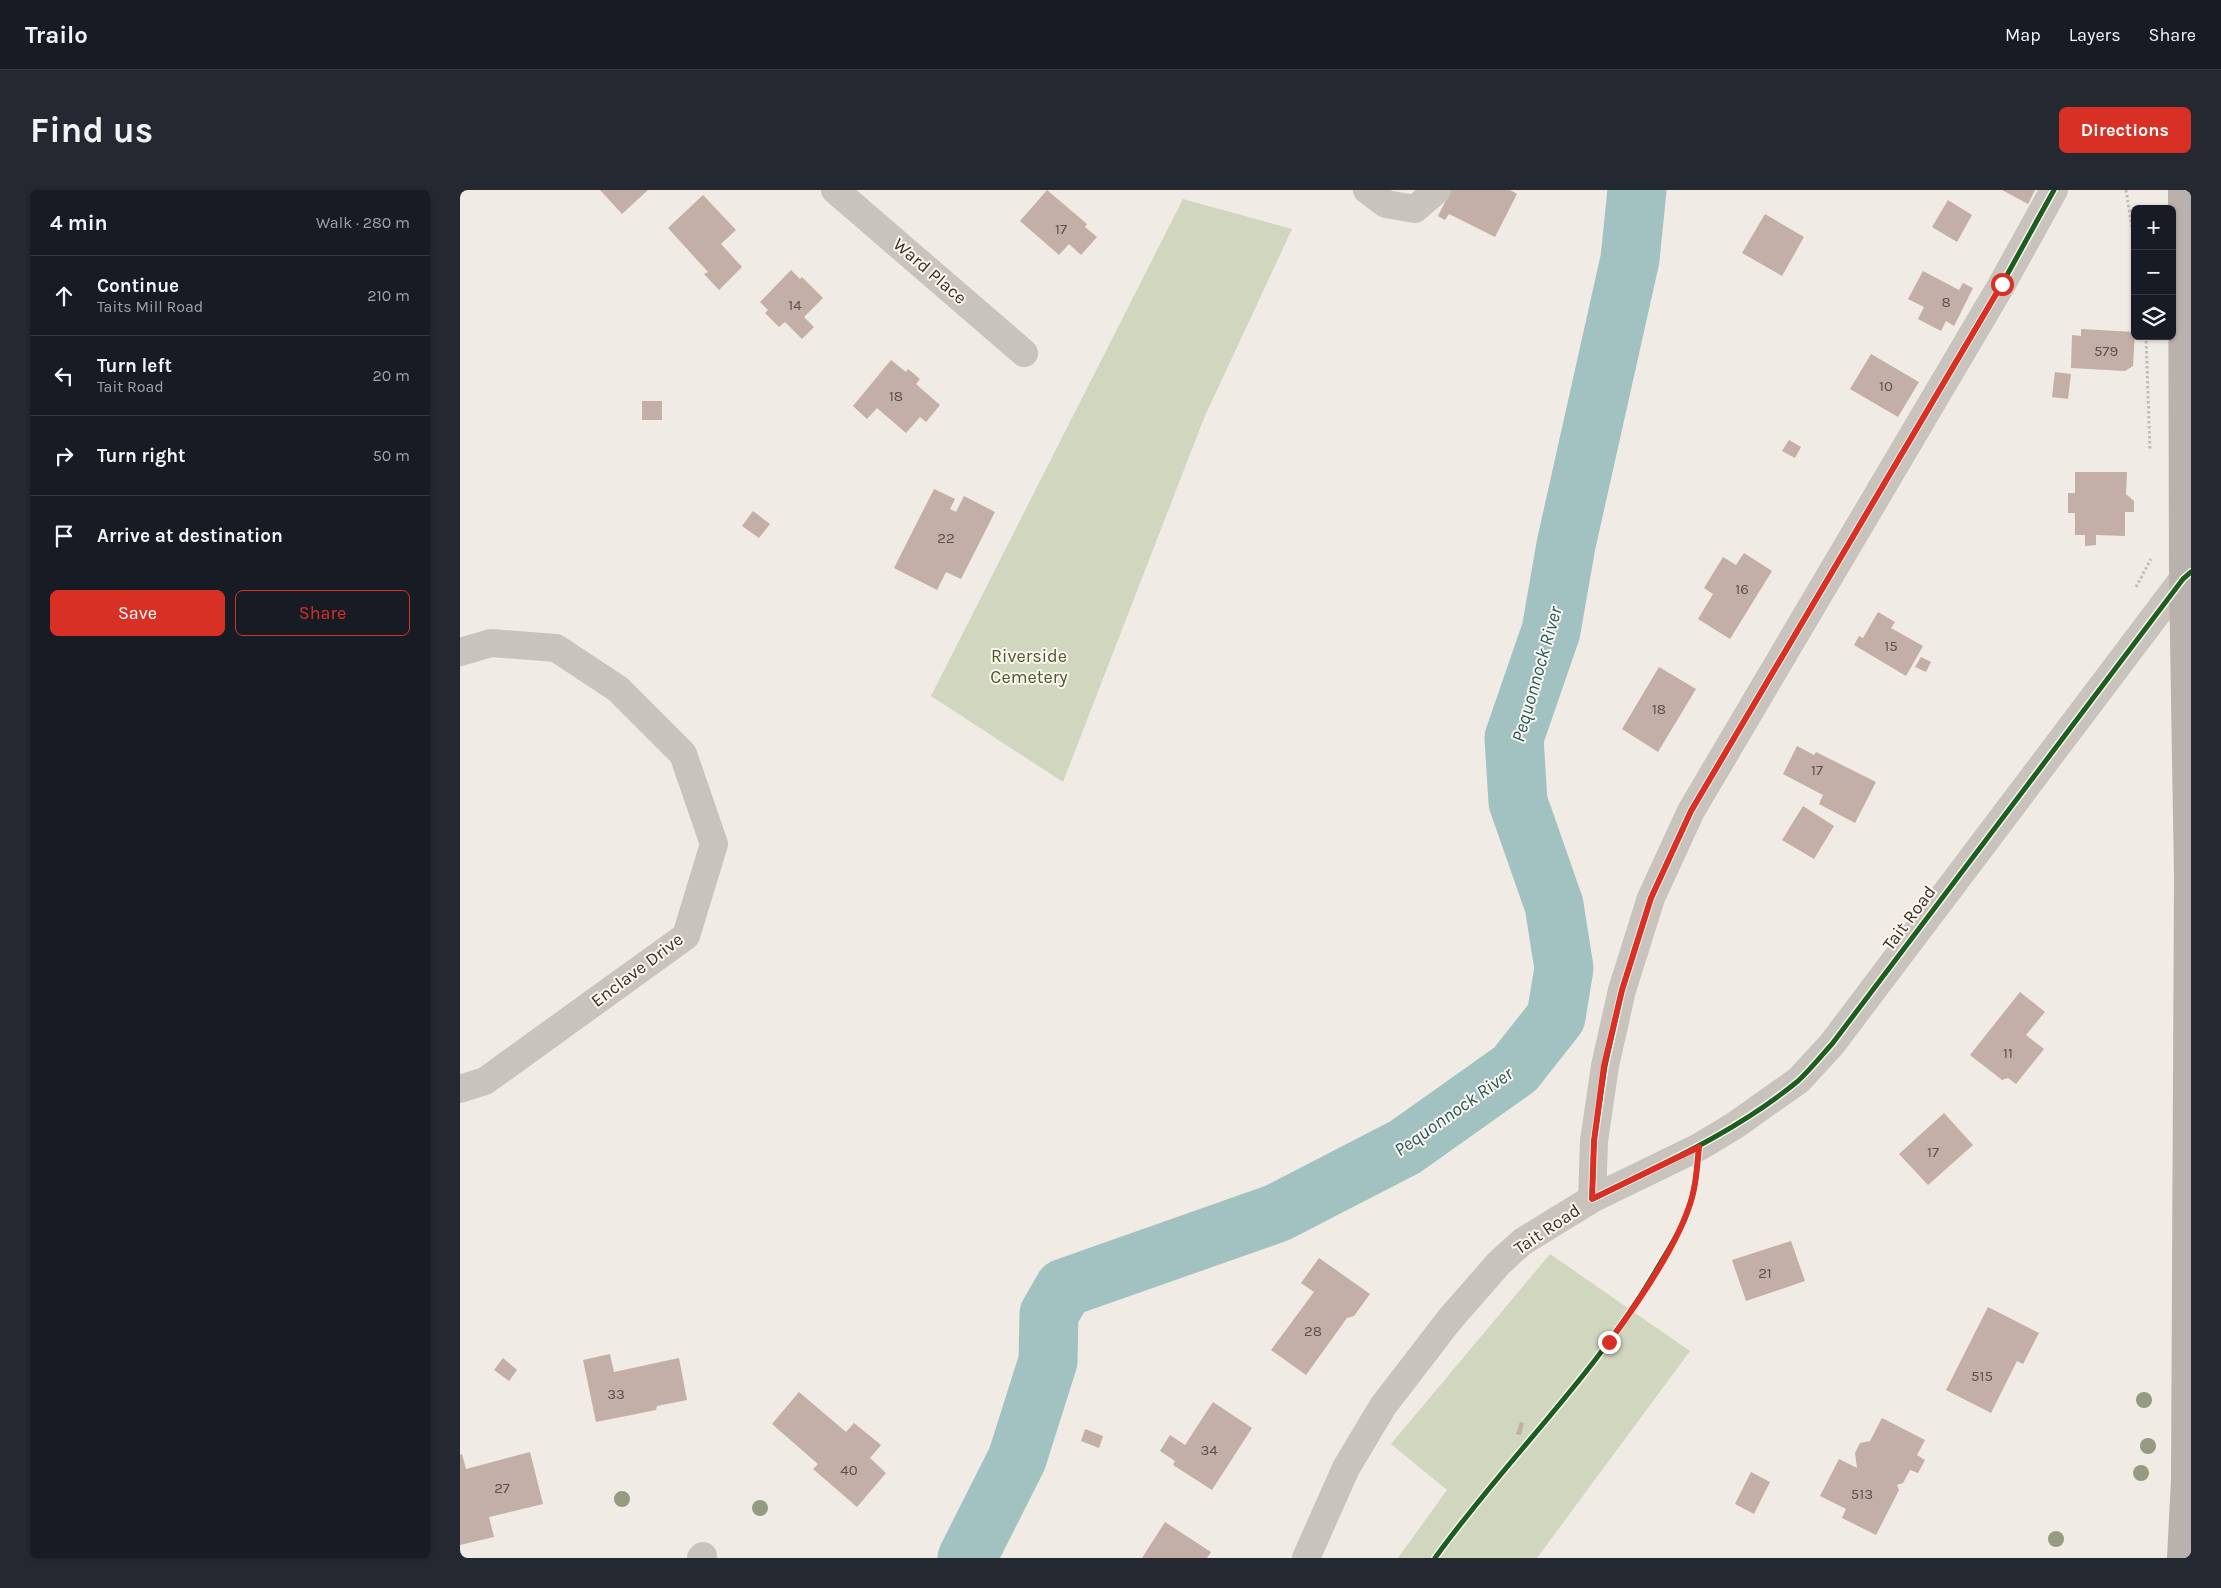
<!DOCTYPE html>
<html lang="en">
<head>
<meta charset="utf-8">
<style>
	:root { --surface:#171b24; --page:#242831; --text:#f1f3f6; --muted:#9ea1a6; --line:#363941; --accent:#d93025 }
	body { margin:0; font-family:Karla,sans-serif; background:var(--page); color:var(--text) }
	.controls { position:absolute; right:15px; top:15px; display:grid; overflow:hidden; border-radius:8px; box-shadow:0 1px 4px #0004 }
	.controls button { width:45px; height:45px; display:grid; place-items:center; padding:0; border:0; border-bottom:1px solid var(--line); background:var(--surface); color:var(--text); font:25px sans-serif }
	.stop { position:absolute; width:15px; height:15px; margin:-11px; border:4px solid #d93025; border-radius:50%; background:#fff }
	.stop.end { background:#d93025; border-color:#fff; box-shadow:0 1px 5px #0008 }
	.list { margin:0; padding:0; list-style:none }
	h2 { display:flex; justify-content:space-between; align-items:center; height:65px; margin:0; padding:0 20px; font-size:21px }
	h2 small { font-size:16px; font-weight:400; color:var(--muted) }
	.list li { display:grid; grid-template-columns:32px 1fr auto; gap:15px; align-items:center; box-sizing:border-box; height:80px; padding:0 20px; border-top:1px solid var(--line) }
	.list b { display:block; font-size:19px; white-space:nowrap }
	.list p { margin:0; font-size:16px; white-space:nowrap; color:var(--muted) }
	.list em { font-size:16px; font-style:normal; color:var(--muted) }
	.actions { display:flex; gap:10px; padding:15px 20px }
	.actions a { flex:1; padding:11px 0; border:1px solid var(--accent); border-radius:8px; text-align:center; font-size:18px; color:var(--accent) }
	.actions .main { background:var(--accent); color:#fff }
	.icon { flex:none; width:28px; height:28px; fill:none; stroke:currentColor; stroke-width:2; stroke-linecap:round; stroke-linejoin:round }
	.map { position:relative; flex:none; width:1731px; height:1368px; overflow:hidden; border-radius:8px }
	header { display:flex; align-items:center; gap:30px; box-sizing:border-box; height:70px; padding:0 25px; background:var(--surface); border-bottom:1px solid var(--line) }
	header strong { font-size:24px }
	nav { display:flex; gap:28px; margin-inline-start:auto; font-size:18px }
	.intro { display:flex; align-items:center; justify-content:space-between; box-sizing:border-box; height:120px; padding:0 30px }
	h1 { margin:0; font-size:35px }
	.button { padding:12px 22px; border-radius:8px; background:var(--accent); color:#fff; font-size:18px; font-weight:700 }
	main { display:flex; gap:30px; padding:0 30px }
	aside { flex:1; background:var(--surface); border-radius:8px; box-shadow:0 1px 4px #0004 }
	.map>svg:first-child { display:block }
</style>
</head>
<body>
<header>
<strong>Trailo</strong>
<nav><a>Map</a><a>Layers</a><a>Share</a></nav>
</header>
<div class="intro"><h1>Find us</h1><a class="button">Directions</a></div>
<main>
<aside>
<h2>4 min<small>Walk · 280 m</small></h2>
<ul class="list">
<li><svg class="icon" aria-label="ahead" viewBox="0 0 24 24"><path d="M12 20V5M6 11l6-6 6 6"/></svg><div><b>Continue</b><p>Taits Mill Road</p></div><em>210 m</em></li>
<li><svg class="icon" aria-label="left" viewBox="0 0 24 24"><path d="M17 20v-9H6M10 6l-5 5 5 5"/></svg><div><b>Turn left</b><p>Tait Road</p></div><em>20 m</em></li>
<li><svg class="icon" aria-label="right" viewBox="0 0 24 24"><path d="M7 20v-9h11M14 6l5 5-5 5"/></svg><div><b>Turn right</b></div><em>50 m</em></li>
<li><svg class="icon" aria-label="arrive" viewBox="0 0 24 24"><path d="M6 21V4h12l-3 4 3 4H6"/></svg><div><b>Arrive at destination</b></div></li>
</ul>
<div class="actions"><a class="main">Save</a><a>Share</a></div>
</aside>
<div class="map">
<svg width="1731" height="1368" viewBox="0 0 1731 1368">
	<rect width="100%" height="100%" fill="#f0ebe5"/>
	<path fill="#d1d6bf" d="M723,9L832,39L744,228L603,592L471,506Z
		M1090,1064L1230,1161L1077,1368H938L987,1300L931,1254Z"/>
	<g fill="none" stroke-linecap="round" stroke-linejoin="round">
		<path stroke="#a1c2c1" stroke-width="59" d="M507,1368L557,1269L588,1171L589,1124L604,1098L817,1023L945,957L1055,879L1096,827L1104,778L1094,715L1058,612L1054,548L1091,441L1106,355L1170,69L1177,0"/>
	</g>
	<path fill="#c3afa7" d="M140,0H188L162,24Z
		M587,0L627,34L625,37L637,47L621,65L609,54L599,65L560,31Z
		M991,0H1050L1057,4L1035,47L989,24L985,30L978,26Z
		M1542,0H1575L1568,14Z
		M243,5L276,40L261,54L282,77L259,100L244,84L248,82L208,38Z
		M1488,10L1512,25L1497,52L1472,37Z
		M1305,24L1344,47L1322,86L1282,63Z
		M331,80L340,89L342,87L363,108L344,127L354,137L342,149L325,132L319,137L305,123L308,120L300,112Z
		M1463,81L1499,100L1503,93L1513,98L1494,136L1486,131L1481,141L1458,129L1464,117L1448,109Z
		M1621,139L1675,142L1673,176L1665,181L1611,178L1612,145L1621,146Z
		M1411,164L1459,192L1438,227L1390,199Z
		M431,170L446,182L448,179L460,189L456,194L480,215L466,232L460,227L446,243L417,218L407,229L393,216Z
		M1595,182L1611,184L1608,209L1592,207Z
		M182,211H202V230H182Z
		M1329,250L1341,257L1335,268L1322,261Z
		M1615,282H1667L1666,304L1674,311V322H1665V346L1636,345V355L1625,356V345H1615V323H1608V303H1615Z
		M474,299L495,309L490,319L496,322L504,306L535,322L501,389L486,382L477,400L434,378Z
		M293,321L310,334L299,348L282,336Z
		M1284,363L1312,381L1270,449L1238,429L1253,404L1244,398L1263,367L1276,375Z
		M1418,422L1435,432L1431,438L1463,456L1446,486L1394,455L1399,446L1403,448Z
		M1461,467L1471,472L1466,482L1455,477Z
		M1199,477L1236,499L1198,562L1162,539Z
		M1337,556L1354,565L1356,562L1416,592L1395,633L1359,614L1363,605L1323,584Z
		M1343,616L1374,636L1354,669L1322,650Z
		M1560,802L1585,822L1566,845L1584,859L1556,894L1548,888L1542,890L1510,865Z
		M1484,923L1513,955L1468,995L1439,964Z
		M1331,1051L1345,1091L1286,1111L1272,1070Z
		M859,1068L910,1104L894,1126L887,1128L846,1185L811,1160L854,1102L841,1093Z
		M1528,1117L1579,1143L1563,1174L1557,1171L1531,1223L1486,1200Z
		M150,1164L154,1182L219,1168L227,1210L197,1216L196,1220L136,1232L123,1170Z
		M43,1168L57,1180L49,1191L34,1180Z
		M339,1202L386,1242L394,1233L421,1255L410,1268L426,1283L397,1317L353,1279L358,1274L312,1234Z
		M753,1212L792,1238L752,1300L713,1275L715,1271L700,1261L710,1245L725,1255Z
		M1422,1228L1465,1250L1457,1265L1465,1270L1458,1283L1450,1280L1443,1293L1437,1295L1439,1300L1416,1345L1382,1328L1386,1319L1360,1306L1379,1269L1397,1278L1395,1263L1400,1253L1410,1251Z
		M1060,1232L1064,1233L1061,1245L1056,1244Z
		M625,1239L643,1246L639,1258L621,1251Z
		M70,1262L83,1314L29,1327L34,1347L0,1355V1265L2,1264L6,1279Z
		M1291,1282L1310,1292L1294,1324L1275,1314Z
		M705,1332L751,1362L747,1368H682Z"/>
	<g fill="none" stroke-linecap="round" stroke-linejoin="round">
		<path stroke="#c2bbb6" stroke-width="3" stroke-dasharray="2.5 2.5" stroke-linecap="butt" d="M1666,0L1675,56
			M1686,146L1690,261
			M1676,397L1691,369"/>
		<path stroke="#c9c3be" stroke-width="28" d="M375,0L564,163
			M907,0L926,14L955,19L977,0
			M0,462L31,453L96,458L158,499L223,564L254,654L226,746L25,891L0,899
			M1132,1009L1134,951L1145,876L1162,800L1191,708L1231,621L1542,94L1594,0
			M241,1368L243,1366
			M846,1368L886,1278L923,1216L990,1129L1039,1073L1062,1052L1132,1009L1239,957L1274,936L1339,890L1372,854L1723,389L1731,382"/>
		<path stroke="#b8b1ad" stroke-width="28" d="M1721,1368L1725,1290L1728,687L1723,389L1722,0"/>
		<defs>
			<path id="cycleway" d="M1594,0L1542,94L1231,621L1191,708L1162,800L1145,876L1134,951L1132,1009C1203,974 1276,942 1338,891C1350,880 1361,866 1372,854L1723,389L1731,382
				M975,1368C1046,1269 1137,1184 1198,1077C1209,1058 1223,1038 1229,1017C1236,998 1237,977 1239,957"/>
		</defs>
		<use href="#cycleway" stroke="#fbf5ee" stroke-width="8"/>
		<use href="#cycleway" stroke="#1b5e20" stroke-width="5"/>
	</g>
	<g fill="#959b80">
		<circle cx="1684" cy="1210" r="8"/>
		<circle cx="1688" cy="1256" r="8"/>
		<circle cx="1681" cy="1283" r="8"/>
		<circle cx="162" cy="1309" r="8"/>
		<circle cx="300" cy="1318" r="8"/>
		<circle cx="1596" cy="1349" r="8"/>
	</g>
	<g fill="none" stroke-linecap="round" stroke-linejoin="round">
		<path stroke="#d93025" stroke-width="6" d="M1149,1152C1177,1114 1214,1061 1229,1017C1236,998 1237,977 1239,957L1132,1009L1134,951L1144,876L1162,800L1191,708L1231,621L1542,94"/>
	</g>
	<g text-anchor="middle" stroke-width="4" stroke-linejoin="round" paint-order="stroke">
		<g font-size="15" fill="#5d504a">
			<text x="601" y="44">17</text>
			<text x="1486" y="117">8</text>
			<text x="335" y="120">14</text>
			<text x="1646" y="166">579</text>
			<text x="1426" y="201">10</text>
			<text x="436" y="211">18</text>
			<text x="486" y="353">22</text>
			<text x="1282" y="404">16</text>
			<text x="1431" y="461">15</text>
			<text x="1199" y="524">18</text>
			<text x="1357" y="585">17</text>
			<text x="1548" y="868">11</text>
			<text x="1473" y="967">17</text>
			<text x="1305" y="1088">21</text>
			<text x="853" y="1146">28</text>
			<text x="1522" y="1191">515</text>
			<text x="156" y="1209">33</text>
			<text x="749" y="1265">34</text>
			<text x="389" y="1285">40</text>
			<text x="42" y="1303">27</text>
			<text x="1402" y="1309">513</text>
		</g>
		<g font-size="18" fill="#3b302b" stroke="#fbf5ee">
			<text transform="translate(470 81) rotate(41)" y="6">Ward Place</text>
			<text transform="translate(1449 728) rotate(-53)" y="6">Tait Road</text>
			<text transform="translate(177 780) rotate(-37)" y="6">Enclave Drive</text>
			<text transform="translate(1087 1039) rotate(-34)" y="6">Tait Road</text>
		</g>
		<g font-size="18" fill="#4a5a2e" stroke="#fbf5ee">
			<text x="569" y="472">Riverside<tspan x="569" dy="21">Cemetery</tspan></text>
		</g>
		<g font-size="19" font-style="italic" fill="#1f5a5e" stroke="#fbf5ee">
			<text transform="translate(1076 484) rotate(-74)" y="7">Pequonnock River</text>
			<text transform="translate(993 921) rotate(-35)" y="7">Pequonnock River</text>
		</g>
	</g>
</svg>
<div class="controls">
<button>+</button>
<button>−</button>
<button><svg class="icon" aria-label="layers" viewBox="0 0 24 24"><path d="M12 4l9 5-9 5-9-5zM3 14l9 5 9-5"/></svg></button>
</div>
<div class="stop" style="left:1542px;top:94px"></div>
<div class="stop end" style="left:1149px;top:1152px"></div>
</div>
</main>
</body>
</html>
